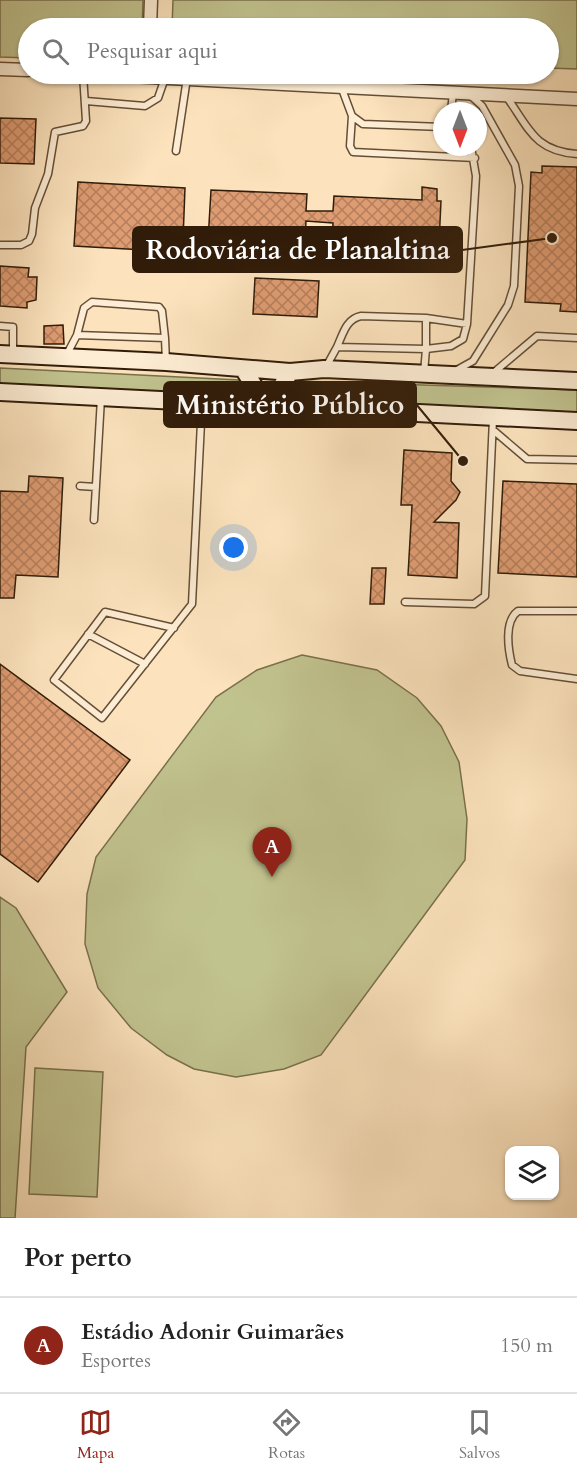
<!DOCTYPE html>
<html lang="pt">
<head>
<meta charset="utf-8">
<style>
	:root { --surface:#fff; --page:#f6f6f6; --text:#222; --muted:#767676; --line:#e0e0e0; --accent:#8f2418 }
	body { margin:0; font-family:Cardo,serif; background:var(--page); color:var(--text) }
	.controls { position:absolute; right:18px; bottom:18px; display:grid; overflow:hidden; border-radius:12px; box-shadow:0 2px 4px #0004 }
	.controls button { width:54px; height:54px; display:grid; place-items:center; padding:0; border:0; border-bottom:2px solid var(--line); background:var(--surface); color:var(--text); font:30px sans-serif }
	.compass { position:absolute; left:433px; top:102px; width:54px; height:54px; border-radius:50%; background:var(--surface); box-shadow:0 2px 4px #0004; rotate:180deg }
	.you { position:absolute; left:234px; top:548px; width:21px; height:21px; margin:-15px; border:4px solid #fff; border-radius:50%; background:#1a73e8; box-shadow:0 0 0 9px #1a73e833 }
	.badge { display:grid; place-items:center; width:39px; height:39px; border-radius:50%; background:var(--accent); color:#fff; font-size:20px; font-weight:700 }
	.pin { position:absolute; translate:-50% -50px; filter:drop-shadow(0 2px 3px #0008) }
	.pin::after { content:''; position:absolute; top:32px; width:21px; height:18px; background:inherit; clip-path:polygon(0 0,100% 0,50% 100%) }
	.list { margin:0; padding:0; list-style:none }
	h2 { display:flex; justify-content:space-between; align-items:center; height:78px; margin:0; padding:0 24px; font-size:26px }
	h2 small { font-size:20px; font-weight:400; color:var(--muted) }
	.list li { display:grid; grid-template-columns:39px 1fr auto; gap:18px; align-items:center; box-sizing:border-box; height:96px; padding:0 24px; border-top:2px solid var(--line) }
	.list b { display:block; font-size:22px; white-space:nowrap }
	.list p { margin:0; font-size:20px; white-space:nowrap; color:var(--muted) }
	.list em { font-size:20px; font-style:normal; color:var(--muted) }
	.icon { flex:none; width:33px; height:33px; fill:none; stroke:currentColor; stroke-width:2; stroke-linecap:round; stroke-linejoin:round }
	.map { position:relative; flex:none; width:577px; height:1218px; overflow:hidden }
	.search { position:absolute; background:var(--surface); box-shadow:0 2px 4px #0004; left:18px; right:18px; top:18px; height:66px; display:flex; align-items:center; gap:15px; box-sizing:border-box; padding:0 21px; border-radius:33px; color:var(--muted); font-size:22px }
	.sheet { height:174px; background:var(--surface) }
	nav { display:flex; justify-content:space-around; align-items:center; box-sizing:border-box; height:84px; border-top:2px solid var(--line); background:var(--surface); font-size:16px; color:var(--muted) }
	nav a { display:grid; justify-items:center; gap:3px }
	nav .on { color:var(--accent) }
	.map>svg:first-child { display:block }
</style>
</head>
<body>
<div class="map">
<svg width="577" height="1218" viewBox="0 0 577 1218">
	<defs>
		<pattern id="building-cross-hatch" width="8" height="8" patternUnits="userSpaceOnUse" patternTransform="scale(1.5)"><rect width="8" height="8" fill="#de9c72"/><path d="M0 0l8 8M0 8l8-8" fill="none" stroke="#b57e5c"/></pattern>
	</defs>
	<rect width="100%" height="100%" fill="#fce3bd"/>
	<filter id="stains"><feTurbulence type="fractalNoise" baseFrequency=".00333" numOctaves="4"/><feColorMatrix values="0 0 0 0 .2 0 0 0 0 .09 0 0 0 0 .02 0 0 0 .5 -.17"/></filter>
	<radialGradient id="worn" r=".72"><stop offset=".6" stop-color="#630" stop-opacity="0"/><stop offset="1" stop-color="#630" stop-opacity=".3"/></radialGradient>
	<path fill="#c1c38f" stroke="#79704c" stroke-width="1.5" d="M0,0H143L142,28H28V58L0,57Z
		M173,0H577V69L549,68L548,28H172Z
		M0,368L239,380L238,398L0,386Z
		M297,381L577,390V413L297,402Z
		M302,655L377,670L417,698L441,726L459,762L467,819L465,860L321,1055L284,1069L236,1077L194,1069L167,1055L131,1028L98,988L85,944L87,894L96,857L216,697L257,670Z
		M0,897L16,908L67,992L26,1047L15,1218H0Z
		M35,1068L103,1072L97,1197L29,1194Z"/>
	<path fill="url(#building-cross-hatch)" stroke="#311c09" stroke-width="1.5" d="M0,118L36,119L34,164L0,163Z
		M542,166L577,167V312L560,311L561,304L525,302L531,172L542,173Z
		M78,182L185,188L183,240H197L180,252L74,246Z
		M422,187L437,189V201H441L438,265L331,260L333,223L306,221L304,258L201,253V241H208L211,190L307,194L306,211H333L334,196L422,200Z
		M0,266L29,268L28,277H37L36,300L27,302V308L0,306Z
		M255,278L319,281L317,317L253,314Z
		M63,325L64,344H44V326Z
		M404,450L452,453L451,481L460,492L456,500L434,522L459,523L457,578L408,575L412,505H401Z
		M29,476L63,478L58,577L16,575L14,598H0V491L28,492Z
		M503,481L577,484V577L498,573Z
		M372,568H386L384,604H370Z
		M0,664L130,760L38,882L0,854Z"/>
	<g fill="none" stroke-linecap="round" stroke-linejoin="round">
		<defs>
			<path id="lane" d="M342,89L352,116L350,146L353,152L475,158
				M506,96C529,128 534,151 577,154
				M86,101L145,106L158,98L165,78
				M451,111L453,93
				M352,116L363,124L442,127
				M176,151L187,78
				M0,245H21L29,241L32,234L35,208L48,174L55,132L83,126L86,121L83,74
				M426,318V349L451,346L463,339L467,324L476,176L471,147
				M0,326L13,327V352
				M77,335L84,308L92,302L159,307L162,311L165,338
				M337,347C343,334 346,319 361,316L426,318L467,324
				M67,354L77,335L165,338L166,362
				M326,367L337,347L426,349L424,373
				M455,371L473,361L508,305L514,286L519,186L515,165L482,106L471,96
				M492,374L537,336L577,338
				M493,430L527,459L577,460
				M80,486L96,487
				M94,520L101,398
				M405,602L474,604L485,596L493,419
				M577,611H518C504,621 508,649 512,665L520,671L577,679
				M174,628L105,612L54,680L102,718L192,604L202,402
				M88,634L145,664"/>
			<path id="street" d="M150,28L151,0
				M0,69L28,70
				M91,74L577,99"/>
			<path id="secondary" d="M0,354L166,362L290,372L324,369L577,381
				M0,392L577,421
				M241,405L253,394L254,386L244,370
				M286,406L280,389L290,372"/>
		</defs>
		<use href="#lane" stroke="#644e36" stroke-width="9"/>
		<use href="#street" stroke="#644e36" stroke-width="15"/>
		<use href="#secondary" stroke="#311c09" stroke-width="20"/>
		<use href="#lane" stroke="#fdedd4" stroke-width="6"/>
		<use href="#street" stroke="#fdedd4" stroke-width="12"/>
		<use href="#secondary" stroke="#fdedd4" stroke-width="16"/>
	</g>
	<path fill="none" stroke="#311c09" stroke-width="2" d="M552 238L462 250M463 461L416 404"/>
	<g fill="#311c09" stroke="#fdedd4" stroke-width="2">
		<circle cx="552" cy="238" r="6"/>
		<circle cx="463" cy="461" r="6"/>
	</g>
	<g fill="#311c09" stroke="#311c09" stroke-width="2">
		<rect x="133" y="227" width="329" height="45" rx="6"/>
		<rect x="164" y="382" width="252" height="45" rx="6"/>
	</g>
	<g font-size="27" text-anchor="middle" font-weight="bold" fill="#fff">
		<text x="298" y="259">Rodoviária de Planaltina</text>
		<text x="290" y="414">Ministério Público</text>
	</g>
	<rect width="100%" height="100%" filter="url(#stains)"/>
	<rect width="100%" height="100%" fill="url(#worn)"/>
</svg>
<div class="controls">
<button><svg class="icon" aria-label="layers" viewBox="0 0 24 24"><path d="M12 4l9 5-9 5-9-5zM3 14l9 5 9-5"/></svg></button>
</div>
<svg class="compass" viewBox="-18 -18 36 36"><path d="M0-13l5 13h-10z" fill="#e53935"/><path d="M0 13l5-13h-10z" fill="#767676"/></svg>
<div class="you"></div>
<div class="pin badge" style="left:272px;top:877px">A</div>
<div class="search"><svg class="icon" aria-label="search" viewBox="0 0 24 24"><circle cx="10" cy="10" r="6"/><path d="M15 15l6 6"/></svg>Pesquisar aqui</div>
</div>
<section class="sheet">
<h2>Por perto<small></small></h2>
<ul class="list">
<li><span class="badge">A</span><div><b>Estádio Adonir Guimarães</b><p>Esportes</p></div><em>150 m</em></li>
</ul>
</section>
<nav>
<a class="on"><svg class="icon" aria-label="map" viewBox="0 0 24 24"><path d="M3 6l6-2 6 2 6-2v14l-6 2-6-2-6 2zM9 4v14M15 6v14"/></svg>Mapa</a>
<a><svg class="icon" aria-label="directions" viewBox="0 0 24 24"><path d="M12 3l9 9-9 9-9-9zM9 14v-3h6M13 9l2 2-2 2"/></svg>Rotas</a>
<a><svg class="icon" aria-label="saved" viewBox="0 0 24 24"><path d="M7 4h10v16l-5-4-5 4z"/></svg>Salvos</a>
</nav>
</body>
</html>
